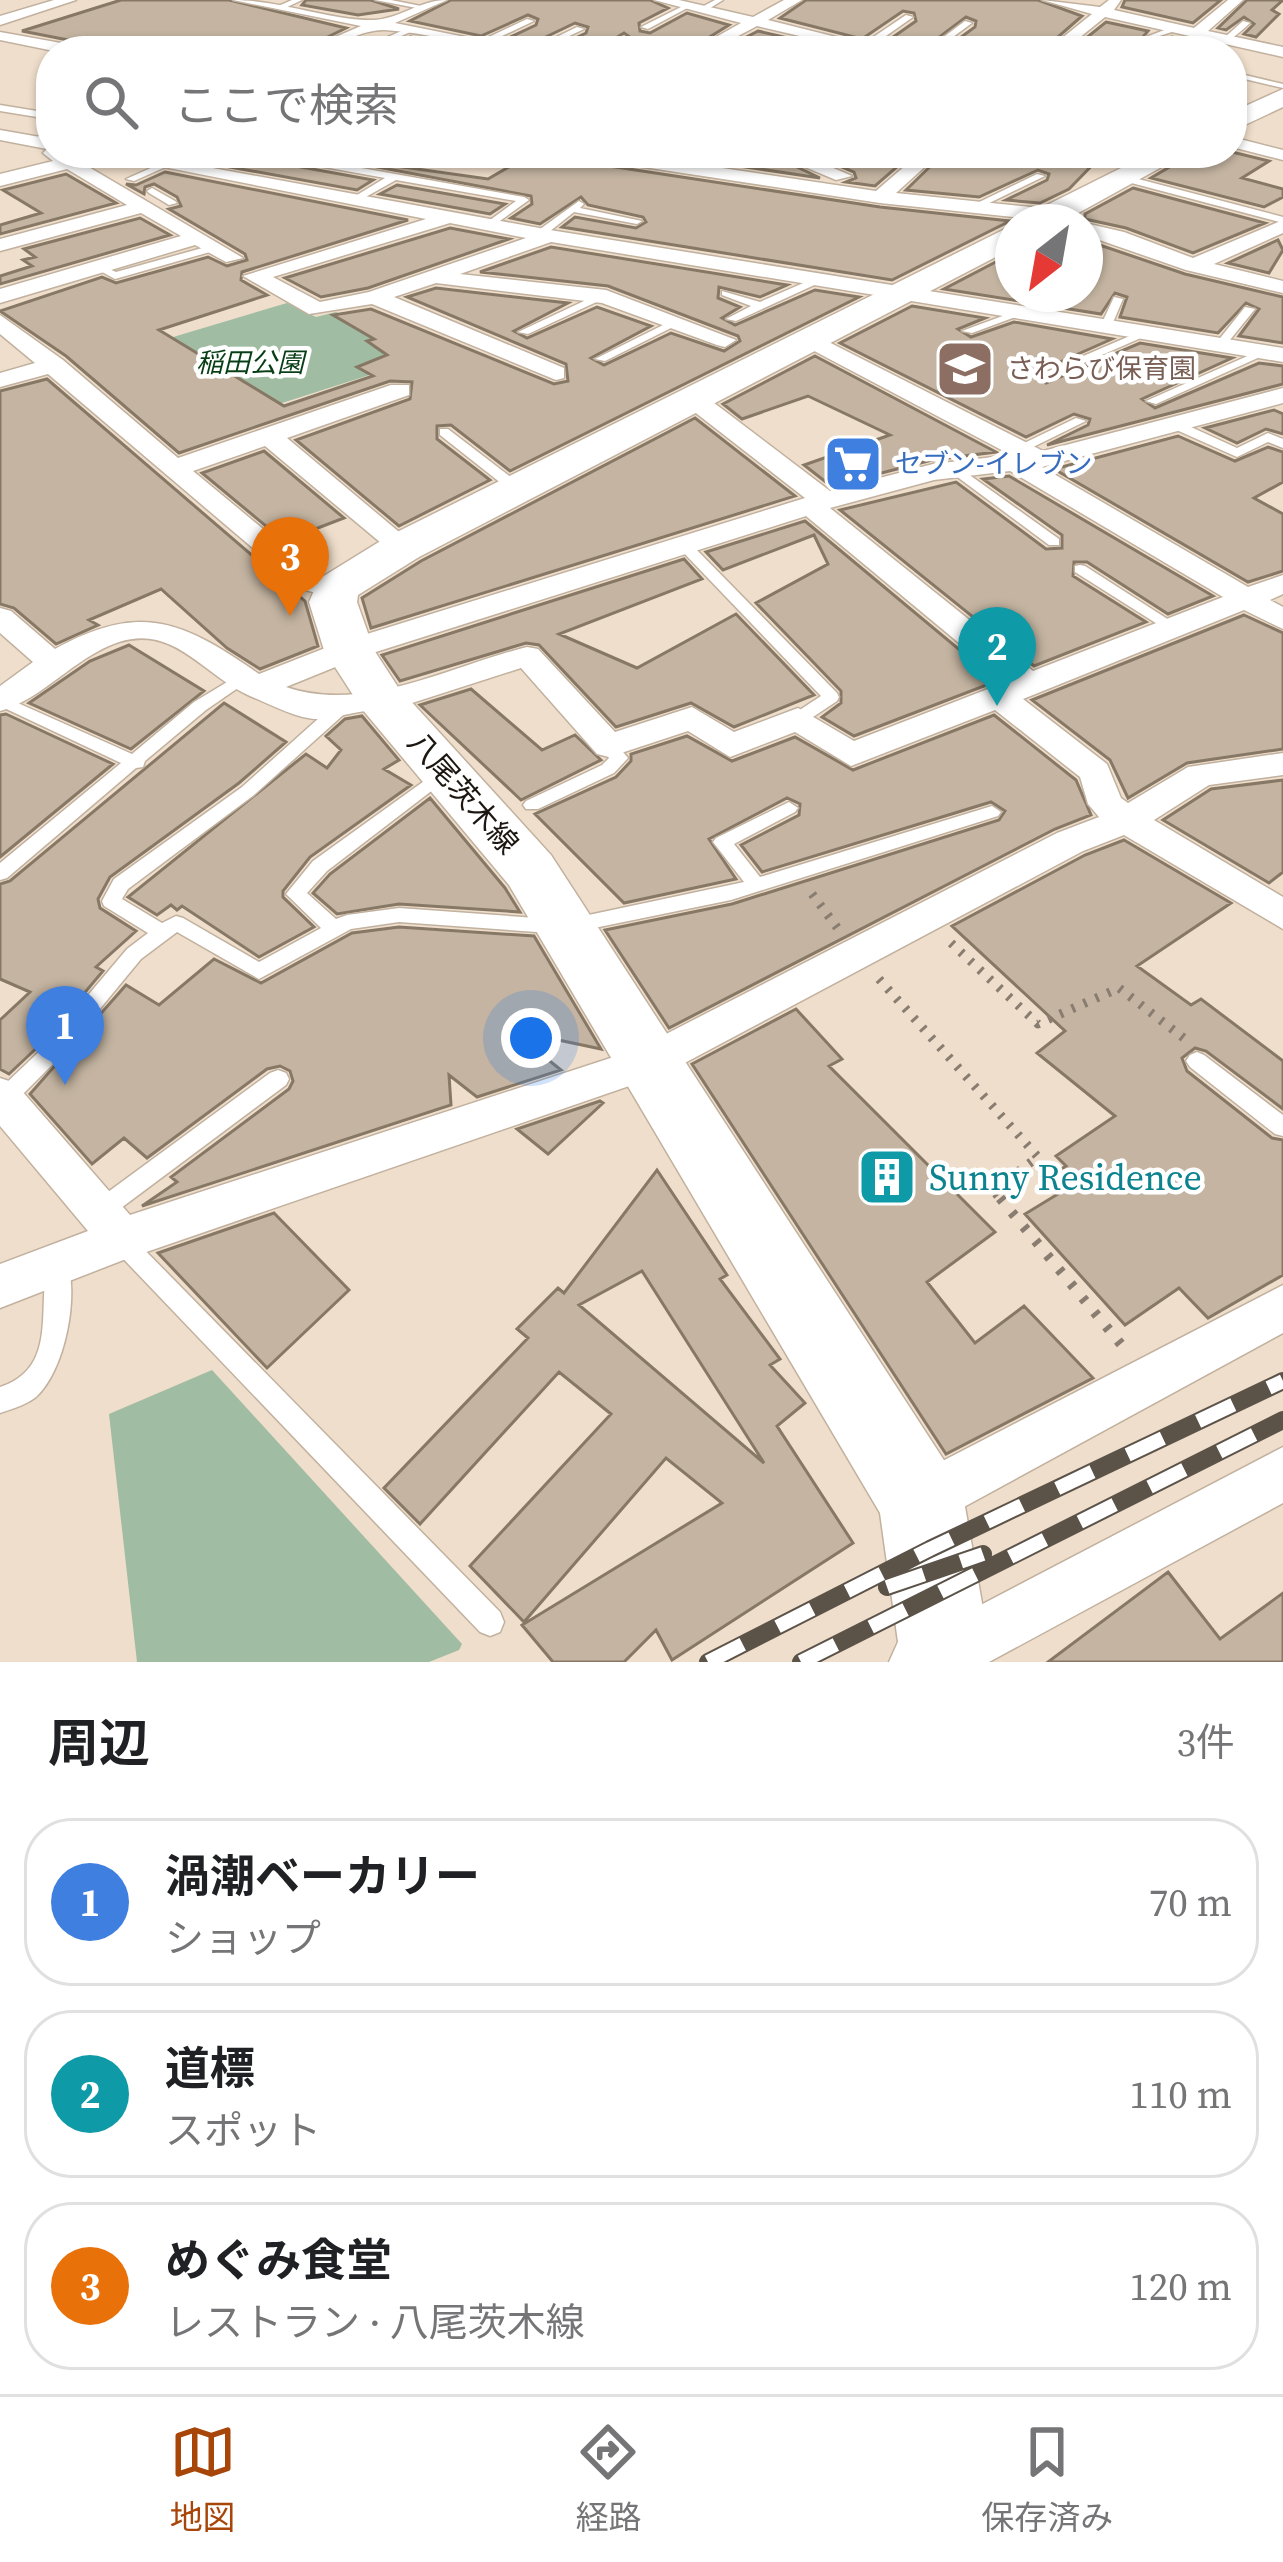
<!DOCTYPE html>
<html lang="ja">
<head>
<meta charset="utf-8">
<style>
	:root { --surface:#fff; --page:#f2f2f2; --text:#202124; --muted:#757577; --line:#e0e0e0; --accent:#a84609 }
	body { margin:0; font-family:"Source Serif 4","Noto Sans JP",serif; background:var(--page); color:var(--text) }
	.compass { position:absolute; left:995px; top:204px; width:108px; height:108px; border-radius:50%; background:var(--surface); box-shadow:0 3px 9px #0004; rotate:211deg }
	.you { position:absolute; left:531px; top:1038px; width:42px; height:42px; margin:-30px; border:9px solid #fff; border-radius:50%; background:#1a73e8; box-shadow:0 0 0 18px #1a73e833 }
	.badge { display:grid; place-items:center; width:78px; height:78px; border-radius:50%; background:var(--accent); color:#fff; font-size:39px; font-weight:700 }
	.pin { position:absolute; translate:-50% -99px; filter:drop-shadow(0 3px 6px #0008) }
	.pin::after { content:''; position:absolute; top:63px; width:42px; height:36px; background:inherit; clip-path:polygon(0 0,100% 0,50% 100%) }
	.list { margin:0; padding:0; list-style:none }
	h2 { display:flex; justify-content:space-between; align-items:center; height:156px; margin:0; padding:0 48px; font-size:51px }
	h2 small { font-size:39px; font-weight:400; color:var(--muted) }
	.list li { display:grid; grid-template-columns:78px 1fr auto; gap:36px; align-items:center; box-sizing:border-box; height:168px; margin:0 24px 24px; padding:0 24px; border:3px solid var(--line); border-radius:48px }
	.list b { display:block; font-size:45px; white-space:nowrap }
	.list p { margin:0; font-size:39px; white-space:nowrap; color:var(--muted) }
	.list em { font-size:39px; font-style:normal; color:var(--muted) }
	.icon { flex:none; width:66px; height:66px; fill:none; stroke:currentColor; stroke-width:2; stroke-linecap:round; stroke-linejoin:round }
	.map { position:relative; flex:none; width:1283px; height:1662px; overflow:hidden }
	.search { position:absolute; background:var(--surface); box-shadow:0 3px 9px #0004; left:36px; right:36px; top:36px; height:132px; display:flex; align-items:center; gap:30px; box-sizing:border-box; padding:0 42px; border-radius:48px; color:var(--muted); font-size:45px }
	.sheet { height:732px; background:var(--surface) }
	nav { display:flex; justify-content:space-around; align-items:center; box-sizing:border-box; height:168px; border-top:3px solid var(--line); background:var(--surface); font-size:33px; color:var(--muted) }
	nav a { display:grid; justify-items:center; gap:6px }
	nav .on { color:var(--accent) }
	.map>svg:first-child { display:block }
</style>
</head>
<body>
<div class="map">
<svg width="1283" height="1662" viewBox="0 0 1283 1662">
	<rect width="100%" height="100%" fill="#efdecb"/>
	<path fill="#a0bca2" d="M287,303L316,317L336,312L432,355L245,415L113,355Z
		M212,1370L462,1644L459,1650L429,1662H137L109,1414Z"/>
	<path fill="#c4b4a1" stroke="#877866" stroke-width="3" fill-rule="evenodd" d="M121,0H229L346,28L299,51H92L73,41L22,31Z
		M306,0H371L399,9L358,15L302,5Z
		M451,0H650L668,8L639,23L640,31L650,33L687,13L729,25L687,51H617L634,40L624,33L594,51H548L586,33L588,27L575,23L529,45L504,40L536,25L538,19L528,15L481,36L410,21Z
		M806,0H1038L1082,16L1042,51H942L975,27L976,21L966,17L921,51H896L883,44L916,21L914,13L903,11L862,39L780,18Z
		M1125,0H1221L1193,23L1122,7Z
		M1247,0H1283L1272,10L1279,14L1256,37L1244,34L1254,24L1244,17L1226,30L1218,28Z
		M1106,22L1148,31L1142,38L1148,43L1172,37L1200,43L1189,51H1070Z
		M758,31L844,51H770L764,45L739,41Z
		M410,37L421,39L486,51H378Z
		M1232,152L1269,161L1242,178L1283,189V197L1264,207L1151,178L1193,153Z
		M219,153H291L290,165L373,180L357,190L208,163Z
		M303,153L488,179L533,153L569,158L571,153L583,162L880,207L1010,221L892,280L562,227L575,217L636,228L646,222L643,217L588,205L581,197L540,224L511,218L532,204L531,196Z
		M652,153H768L820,178Z
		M809,153H913L875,186L846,182L856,178L854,172Z
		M944,153H1104L1069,189L1040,203L1006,200L1047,180L1049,174L1038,170L979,197L906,190Z
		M165,172L408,220L242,272L241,280L267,295L159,330L284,406L373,376L357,367L387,355L367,341L374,339L333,315L371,309L554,384L568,381L566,364L407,297L436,288L568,303L514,331L527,338L597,307L651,326L591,358L604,365L671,333L724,351L740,341L738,336L608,286L480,272L551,247L787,285L760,297L719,287L718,298L740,307L722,318L735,325L815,290L859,297L510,471L451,425L437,426V439L490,480L399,526L296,440L410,399L412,382L390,381L179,453L66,356L0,311L102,277L116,283L208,257L227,266L247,260L245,254L169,209L181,206L177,197L154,184L145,187L144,194L126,184L136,185Z
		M66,174L116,203L0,234V225L41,213L3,190Z
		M397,185L505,204L490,214L380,194Z
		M1133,188L1265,223L1193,253L1126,228L1085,219V214Z
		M140,218L170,235L0,284V276L32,266L23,260L35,257L24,249Z
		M450,228L509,239L368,288L321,297L285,278Z
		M1085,240L1185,274L1283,297V343L1239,336L1259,309L1246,303L1218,333L1120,317L1127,297L1115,293L1101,314L944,289L1013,253V294L1062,298L1065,294H1085Z
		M1278,240L1283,250L1269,273L1228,263Z
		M912,306L985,318L958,329L971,337L1014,322L1112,339L1033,374L1046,383L1140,343L1232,358L1142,399L1155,408L1259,363L1283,366V384L1047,445L1088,425L1090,419L1074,414L1026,437L840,343Z
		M815,356L996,452L932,460L831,486L804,465L890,435L808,396L742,419L723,404Z
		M47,379L305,601L318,646L260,669L227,648L161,589L89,620L98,625L56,644L14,608L0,604V391Z
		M1274,410L1283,414V434L1266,429L1237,443L1205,428Z
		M695,418L795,496L371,628L362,598L421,561Z
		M1178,436L1235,461L1268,447L1283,452V482L1254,498L1283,514V571L1248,582L1054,469Z
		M264,451L344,518L284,541L202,473Z
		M1009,476L1213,596L1168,614L1087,562H1074L1073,576L1146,622L1034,666L840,510L956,482L1046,549L1062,548V535L983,479Z
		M805,521L997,681L854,736L822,717L841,703V691L756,603L828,564L814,535L723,570L706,552Z
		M684,559L702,579L559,634L637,668L736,614L814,695L734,727L691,703L616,727L539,645L526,643L400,681L382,655Z
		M1244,615L1283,633V749L1187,763L1128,798L1110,760L1032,700Z
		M129,645L204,691L131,749L29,703L90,661Z
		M471,689L542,750L575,735L601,760L521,800L420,705Z
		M224,703L286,742L239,783L110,877L98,899L100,908L136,931L96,967L103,971L44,1041L9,1074L0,1069V1020L30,992L0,979V884L10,881Z
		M6,714L113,764L0,857V715Z
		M994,715L1076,780L1091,815L1055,829L669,1028L605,930L732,904L999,820L1005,811L991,802L762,872L741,845L799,815L800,804L787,798L709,839L736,879L624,903L535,814L616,777L631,761V754L687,736L732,761L795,737L853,770Z
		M362,716L399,760L384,769L411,785L310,857L283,891V897L314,927L259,957L182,906L177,910L171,905L157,915L128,897L306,754L327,768L341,750L326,736L345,719Z
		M1283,780V872L1269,883L1163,820L1211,789Z
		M430,798L505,888L520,912L399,904L337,914L313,893L330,874Z
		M1124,840L1231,903L1137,966L1191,1005L1201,999L1283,1061V1109L1206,1051L1195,1048L1182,1058L1187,1071L1272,1138L1283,1140V1275L1208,1318L1179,1288L1125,1325L1025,1214L1058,1194L1045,1179L1066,1166L1056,1156L1115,1116L1037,1053L1065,1031L952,926L1085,855Z
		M399,927L534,936L601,1049L511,1030L561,1070L477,1097L449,1075L451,1105L142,1206L177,1182L171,1177L289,1089L293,1081L290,1071L280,1066L267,1069L147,1158L124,1138L92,1164L30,1094L126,985L159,1005L214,959L261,983L352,933Z
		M796,1009L842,1059L829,1066L995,1232L927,1282L975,1343L1024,1306L1093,1378L946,1454L692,1064Z
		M600,1101L603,1103L548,1154L517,1129Z
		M657,1170L727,1275L720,1279L780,1359L770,1365L805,1403L777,1426L853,1543L672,1660L656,1630L624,1662H553L522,1625L722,1503L666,1458L524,1622L470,1566L611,1414L559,1372L420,1524L384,1488L528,1338L517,1329L558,1288L564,1293ZM642,1271L764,1463L579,1305Z
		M274,1213L349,1290L267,1368L158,1253Z
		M1168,1572L1220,1639L1283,1593V1662H1048Z"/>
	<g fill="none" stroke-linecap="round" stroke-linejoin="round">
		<defs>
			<path id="lane" d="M292,0H302L283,9L276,7Z
				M375,0H391L426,7L422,9Z
				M715,0H723L707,10L700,8Z
				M687,4L693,5L648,29L641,27Z
				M906,15L913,17L869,48H863V44Z
				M527,19L534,21L483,45L476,43Z
				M965,21L972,23L934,51H925Z
				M1243,21L1250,23C1233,39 1217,51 1193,51L1224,38Z
				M1175,26L1178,30L1150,39L1146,37Z
				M577,27L584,29L538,51H528Z
				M408,28L415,30L367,51H356Z
				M623,37L630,39L608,51H598Z
				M715,41L762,49L766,51L712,45Z
				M1232,72L1283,84V88L1232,76Z
				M0,105L43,112L47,115L43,118L0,111Z
				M51,130V136L33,144L29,141Z
				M204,153H215L188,170H182V166Z
				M294,156L524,197L529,200L490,228L485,225L486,223L516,201L396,180L355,203L350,200L352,198L385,178L291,161Z
				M162,163L170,165L134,181L126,179Z
				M1037,174L1045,176L977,209L969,207Z
				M1123,175L1283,217V223L1120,180L1118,178Z
				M152,188L175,201L177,203L169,205L149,193L147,191Z
				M579,201L584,204L580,208L642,221L637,224L574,212L544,236H536V232Z
				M213,245L217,246V250L115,279L93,267L98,264L116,272Z
				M817,277L821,278V282L736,321L726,319L751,306L722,295V291L760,302Z
				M601,293L606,296L605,298L528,334L518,332Z
				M1114,297L1123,299L1111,327H1103L1101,325Z
				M1245,307L1255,309L1225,346H1217V342Z
				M1019,310L1029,312L972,333L962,331Z
				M673,320L683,322L605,361L595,359Z
				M1146,329L1152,332L1150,334L1047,379L1037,376Z
				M1261,350L1271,352L1156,404L1146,401Z
				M1076,418L1086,421L1023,452L1012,449Z
				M1172,422H1180L1237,448L1268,433L1283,439V448L1268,442L1237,457L1172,428Z
				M440,429H448L521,485V491H511L440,435Z
				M957,466L1059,539V545H1049L952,473V467Z
				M685,542L690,543L837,693L839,697L837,701L804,723H792L790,719L792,715L821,696L680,549V543Z
				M1080,565L1085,566L1183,629L1180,632H1170L1075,572V566Z
				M242,673L248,675L250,678L248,681L206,710L145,761L143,767L136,768L7,878L0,880V863L121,763L0,706V695L132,754L194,702Z
				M345,699L351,700L353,704L351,708L254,795L128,889L122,899L162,923L176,916L183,918L259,962L321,928L286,894L313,861L445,766L451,768L454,772L451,776L327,871L307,893L336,919L347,915L399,908L565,920L744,882L713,842L716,838L789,802L798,808L795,812L734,844L760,877L992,806L1001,812L998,816L731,900L565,934L399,922L351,929L259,979L177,932L141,959L61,1056L13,1104L0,1105V1089L47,1044L127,949L148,933L104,906L102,901L114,879L242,787L339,700Z
				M609,741L615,742L628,758L614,773L538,809H526L523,805L526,801L602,765L609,758L601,746Z
				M1197,1052L1204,1055L1283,1115V1136L1275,1134L1190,1067L1186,1061L1190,1055Z
				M278,1070L286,1073L289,1079L286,1085L109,1217L101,1220L93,1217L89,1210L93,1203L270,1073Z
				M120,1229L128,1233L500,1612L504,1622L500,1632L490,1636L480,1632L112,1247L108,1240L112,1233Z
				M58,1255L66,1258C80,1294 65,1371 36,1397C26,1405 12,1409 0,1413V1387C62,1367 34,1300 50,1258Z"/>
			<path id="street" d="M54,0H76L0,25V16Z
				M233,0C280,0 331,21 374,20C399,19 420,0 447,0L395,23L535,51C483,51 435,33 385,30C358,29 332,51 303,51L361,26Z
				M654,0H679L753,17L784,0H802L768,20L892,51H864L757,26L710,51H691L741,23Z
				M1042,0L1100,7L1109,0H1121L1114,10L1194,28L1228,0H1243L1208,31L1283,47V57L1105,17L1063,51H1046L1092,14Z
				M0,32L72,45L80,50L54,51L0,40Z
				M0,130L51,139V153H65L243,258L226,262L195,245L0,303V289L181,236L141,213L0,251V239L127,205L67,169L0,186V174L53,161L43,153L47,149L0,140Z
				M1232,137L1283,150V160L1232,147Z
				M93,153H131L550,230L1283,348V362L551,242L460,274L606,290L736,340L725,347L717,345L602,303L436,283L394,297L564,368V378L556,380L372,304L309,314L243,276L426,219ZM450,223L526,238L369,292L320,302L273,277Z
				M575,153H621L876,191L920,153H940L896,193L1050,209L1060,215L1050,221L880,203L584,158Z
				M772,153H798L852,176L836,180Z
				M1283,220V233L1214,264L1283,281V293L1186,270L1085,235V223L1124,232L1193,258Z
				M0,315L63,360L178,458L391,385H409V395L287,438L417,547L403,556L393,553L265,446L193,471L321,577L346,583L351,589L336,598L301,589L48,374L0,387V373L35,363L0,334Z
				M809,332L1043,451L1283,388V403L1042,467L1248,587L1283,575V594L1270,600L1283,607V629L1244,610L1023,699L1107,764L1121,798L1128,803L1188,767L1283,753V775L1209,785L1154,820L1283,897V929L1124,835L1083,851L664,1074L126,1259L0,1308V1264L88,1231L0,1126V1078L15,1083L130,1215L635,1050L1057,833L1099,817L1088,804L1080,777L995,710L851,766L795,732L730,757L688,731L609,757L597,754L521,668L384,712C362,707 342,718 320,719C299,720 270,704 250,696C205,677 175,624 119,642C76,656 40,701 0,711V686L33,662L0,633V608L11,611L55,649C142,601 184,622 259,674L338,643L805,498L683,403V393H701L830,491L933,464L1011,455L801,344V334ZM1010,471L1223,597L1033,671L830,508L934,480ZM806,516L1006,682L854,741L798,708L734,732L692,707L615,732L538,649L527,647C450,666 365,714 286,687L360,657Z
				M1283,1285V1333L940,1520L921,1528L902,1520L894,1501L902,1482Z
				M1283,1447V1503L989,1662H922L918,1653L927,1633Z"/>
			<path id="primary" d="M1283,89V107L1232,131V112Z
				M1151,153H1187L1062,222H1022L1027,215Z
				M1013,225V248L419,557L358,595L357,602L374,650L398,687L551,855L951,1471L964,1501L991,1654L987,1662H889L898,1642L880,1513L509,885L362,709L324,650L309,602L319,579L387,537Z"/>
		</defs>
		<use href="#lane" stroke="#c1b19e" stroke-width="3"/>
		<use href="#street" stroke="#c1b19e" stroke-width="3"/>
		<use href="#primary" stroke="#c1b19e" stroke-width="3"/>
		<path stroke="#897d71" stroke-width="9" stroke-dasharray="3 10" stroke-linecap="butt" d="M812,894L839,930
			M951,943L1038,1024L1119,988L1185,1039
			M879,979L1038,1157L993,1190L1002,1201"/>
		<path stroke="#897d71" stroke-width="10" stroke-dasharray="4.5 14" stroke-linecap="butt" d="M1000,1198L1124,1348"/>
		<use href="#lane" fill="#fff" fill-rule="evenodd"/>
		<use href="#street" fill="#fff" fill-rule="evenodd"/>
		<use href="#primary" fill="#fff" fill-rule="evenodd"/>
		<defs>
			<path id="rail" d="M887,1587L983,1554
				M708,1662L930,1549L1283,1381
				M801,1662L1283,1420"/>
		</defs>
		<use href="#rail" stroke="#5b5248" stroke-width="18"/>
		<use href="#rail" stroke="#fff" stroke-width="14" stroke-dasharray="39" stroke-linecap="butt"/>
	</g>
	<defs>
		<symbol id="school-square" viewBox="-11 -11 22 22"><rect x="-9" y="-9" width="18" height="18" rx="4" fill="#8d6e63" stroke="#fff"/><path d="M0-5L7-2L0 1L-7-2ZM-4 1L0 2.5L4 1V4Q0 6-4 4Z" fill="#fff"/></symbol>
		<symbol id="supermarket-square" viewBox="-11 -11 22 22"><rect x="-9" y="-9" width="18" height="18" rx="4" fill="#3f7fe0" stroke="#fff"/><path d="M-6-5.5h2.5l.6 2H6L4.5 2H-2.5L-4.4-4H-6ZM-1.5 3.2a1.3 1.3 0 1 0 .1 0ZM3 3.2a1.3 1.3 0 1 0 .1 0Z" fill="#fff"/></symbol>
		<symbol id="building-square" viewBox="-11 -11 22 22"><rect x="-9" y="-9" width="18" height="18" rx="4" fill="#0f9aa8" stroke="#fff"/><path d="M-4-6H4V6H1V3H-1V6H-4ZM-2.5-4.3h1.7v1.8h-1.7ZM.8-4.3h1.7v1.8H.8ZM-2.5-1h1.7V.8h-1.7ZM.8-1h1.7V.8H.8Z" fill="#fff"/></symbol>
	</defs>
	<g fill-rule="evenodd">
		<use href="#school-square" x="932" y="336" width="66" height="66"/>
		<use href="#supermarket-square" x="820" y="431" width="66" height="66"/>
		<use href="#building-square" x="854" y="1144" width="66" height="66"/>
	</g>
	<g text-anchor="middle" stroke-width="9" stroke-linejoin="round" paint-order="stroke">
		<g font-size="27" font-style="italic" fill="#083e15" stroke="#fff">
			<text x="250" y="372">稲田公園</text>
		</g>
		<g font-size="27" fill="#785e54" stroke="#fff" text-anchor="start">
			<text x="1007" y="378">さわらび保育園</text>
		</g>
		<g font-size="27" fill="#366cbe" stroke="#fff" text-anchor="start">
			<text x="895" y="473">セブン-イレブン</text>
		</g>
		<g font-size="30" fill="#1d1711" stroke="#fff">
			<text transform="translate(463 793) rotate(49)" y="10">八尾茨木線</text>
		</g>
		<g font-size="36" fill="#0d838f" stroke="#fff" text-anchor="start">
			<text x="929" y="1190">Sunny Residence</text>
		</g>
	</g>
</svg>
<svg class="compass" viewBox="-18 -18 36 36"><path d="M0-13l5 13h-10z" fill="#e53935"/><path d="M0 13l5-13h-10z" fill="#757577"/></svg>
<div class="you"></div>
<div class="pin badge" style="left:65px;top:1085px;background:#3f7fe0">1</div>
<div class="pin badge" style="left:997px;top:706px;background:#0f9aa8">2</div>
<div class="pin badge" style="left:290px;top:616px;background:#e8710a">3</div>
<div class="search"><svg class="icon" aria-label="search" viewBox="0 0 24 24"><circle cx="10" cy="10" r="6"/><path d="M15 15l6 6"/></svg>ここで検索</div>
</div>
<section class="sheet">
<h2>周辺<small>3件</small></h2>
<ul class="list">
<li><span class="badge" style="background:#3f7fe0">1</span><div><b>渦潮ベーカリー</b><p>ショップ</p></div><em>70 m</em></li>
<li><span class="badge" style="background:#0f9aa8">2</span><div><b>道標</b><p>スポット</p></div><em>110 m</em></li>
<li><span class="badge" style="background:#e8710a">3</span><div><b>めぐみ食堂</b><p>レストラン · 八尾茨木線</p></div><em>120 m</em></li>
</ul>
</section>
<nav>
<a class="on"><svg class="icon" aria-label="map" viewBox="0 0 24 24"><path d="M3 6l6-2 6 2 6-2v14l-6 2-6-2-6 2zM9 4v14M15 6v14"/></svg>地図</a>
<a><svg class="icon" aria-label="directions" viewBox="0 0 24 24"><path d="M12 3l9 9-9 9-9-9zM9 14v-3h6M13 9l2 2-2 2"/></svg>経路</a>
<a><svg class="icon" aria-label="saved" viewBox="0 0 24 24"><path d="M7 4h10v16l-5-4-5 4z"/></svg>保存済み</a>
</nav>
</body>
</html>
